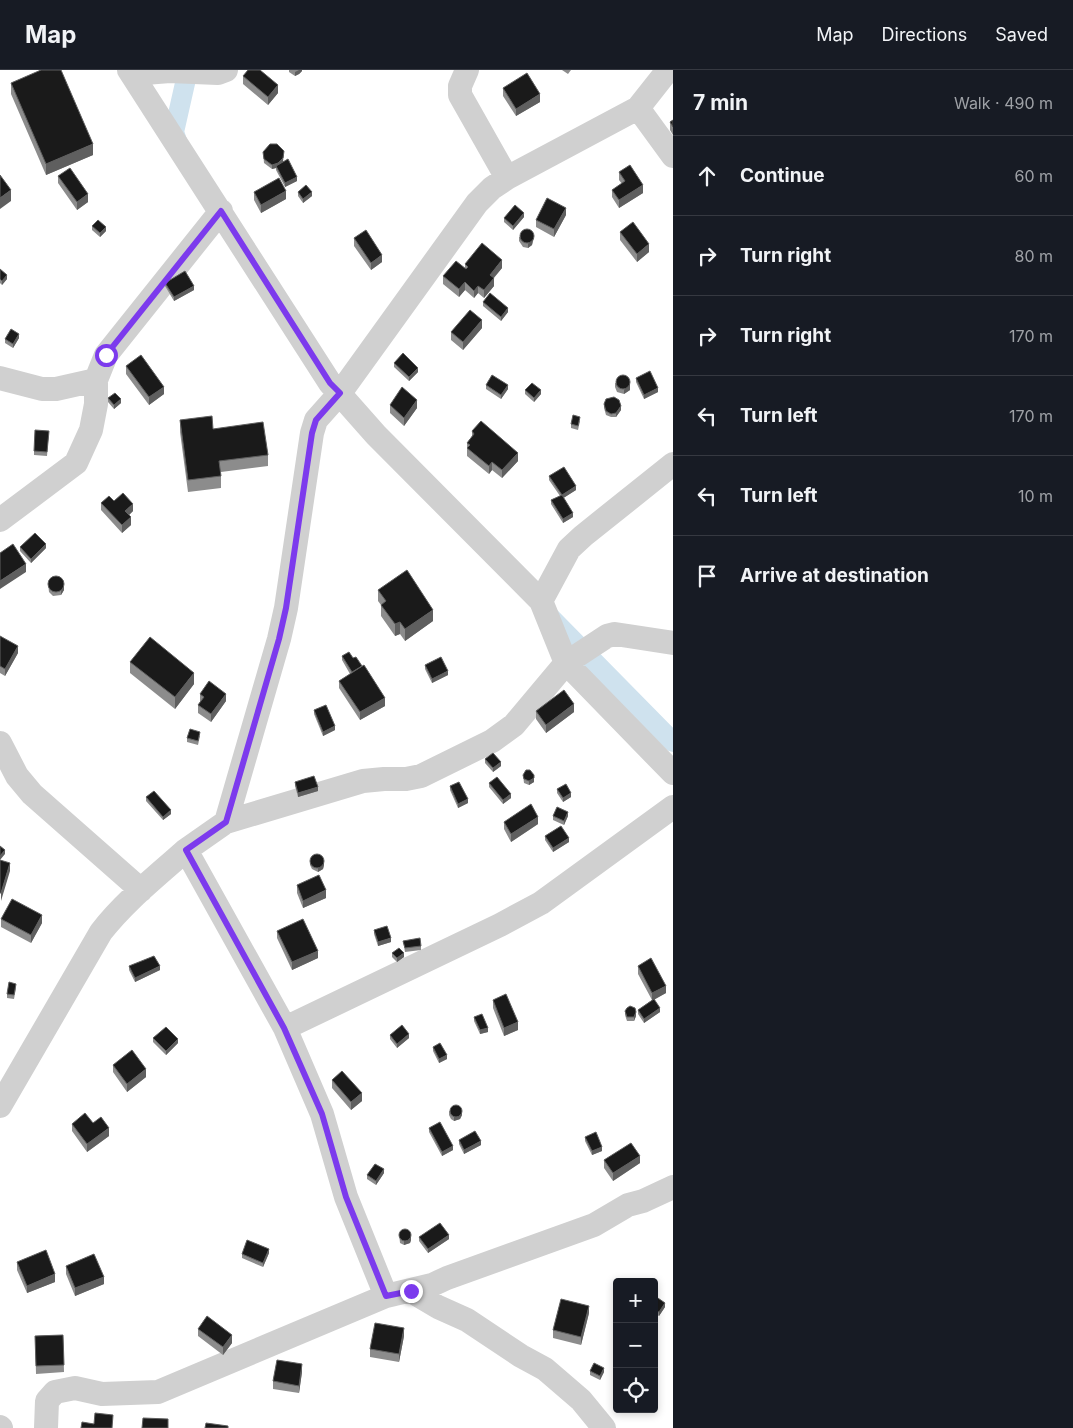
<!DOCTYPE html>
<html lang="en">
<head>
<meta charset="utf-8">
<style>
	:root { --surface:#171b24; --page:#20242c; --text:#f1f3f6; --muted:#9ea1a6; --line:#363941 }
	body { margin:0; font-family:Inter,sans-serif; background:var(--page); color:var(--text) }
	.controls { position:absolute; right:15px; bottom:15px; display:grid; overflow:hidden; border-radius:5px; box-shadow:0 2px 8px #0003 }
	.controls button { width:45px; height:45px; display:grid; place-items:center; padding:0; border:0; border-bottom:1px solid var(--line); background:var(--surface); color:var(--text); font:25px sans-serif }
	.stop { position:absolute; width:15px; height:15px; margin:-11px; border:4px solid #7c3aed; border-radius:50%; background:#fff }
	.stop.end { background:#7c3aed; border-color:#fff; box-shadow:0 1px 5px #0008 }
	.list { margin:0; padding:0; list-style:none }
	h2 { display:flex; justify-content:space-between; align-items:center; height:65px; margin:0; padding:0 20px; font-size:21px }
	h2 small { font-size:16px; font-weight:400; color:var(--muted) }
	.list li { display:grid; grid-template-columns:32px 1fr auto; gap:15px; align-items:center; box-sizing:border-box; height:80px; padding:0 20px; border-top:1px solid var(--line) }
	.list b { display:block; font-size:19px; white-space:nowrap }
	.list em { font-size:16px; font-style:normal; color:var(--muted) }
	.icon { flex:none; width:28px; height:28px; fill:none; stroke:currentColor; stroke-width:2; stroke-linecap:round; stroke-linejoin:round }
	.map { position:relative; flex:none; width:673px; height:1358px; overflow:hidden }
	header { display:flex; align-items:center; gap:30px; box-sizing:border-box; height:70px; padding:0 25px; background:var(--surface); border-bottom:1px solid var(--line) }
	header strong { font-size:24px }
	nav { display:flex; gap:28px; margin-inline-start:auto; font-size:18px }
	main { display:flex }
	aside { flex:1; background:var(--surface) }
	.map>svg:first-child { display:block }
</style>
</head>
<body>
<header>
<strong>Map</strong>
<nav><a>Map</a><a>Directions</a><a>Saved</a></nav>
</header>
<main>
<div class="map">
<svg width="673" height="1358" viewBox="0 0 673 1358">
	<rect width="100%" height="100%" fill="#fff"/>
	<g fill="none" stroke-linecap="round" stroke-linejoin="round">
		<path stroke="#cfe2ee" stroke-width="20" d="M179,77L174,62L188,0
			M550,547L673,672"/>
		<path stroke="#d0d0d0" stroke-width="24" d="M129,0L330,313L376,365L541,531L566,593L673,703
			M467,0L460,16V25L507,108
			M132,4L170,1L218,3L226,0
			M638,38L673,86
			M0,308L42,319H56L96,310
			M0,450L76,393L91,360L96,334V310L106,285L221,141
			M541,531L569,479L583,466L673,394
			M0,673L17,706L32,724L141,820
			M226,752L363,711L384,709H406L421,706L492,671L514,655L566,593L607,566L615,564L673,573
			M285,958L500,855L541,833L673,737
			M0,1036L101,862C125,831 157,806 186,780
			M411,1221L438,1237L467,1250L521,1286L545,1299L581,1330L604,1358
			M386,1226L432,1215L447,1208L594,1155L628,1135L643,1131L673,1117
			M0,1357L1,1358
			M46,1358L47,1331L55,1322L75,1318L102,1324L158,1322L386,1226L346,1127L322,1044L285,958L186,780L226,752L279,569L286,538L312,363L316,350L340,323L477,133L492,118L507,108L638,38L668,0"/>
	</g>
	<path fill="#8c8c8c" d="M289,0H302V1L299,4L295,6L289,2Z
		M562,0H571L568,4Z
		M243,6L278,23L268,35L243,14Z
		M11,13L93,85L46,105L11,24Z
		M503,18L540,32L516,46L503,26Z
		M673,50V65L670,60V52Z
		M263,82L283,92L297,111L285,117L276,100V98L272,99L264,93Z
		M619,102L643,123L619,138L612,127V120L622,114L619,110Z
		M58,106L88,132L77,140L58,113Z
		M254,122L286,129L261,143L254,130Z
		M298,122L312,126L303,133L298,126Z
		M566,145L554,167L536,157V150Z
		M524,147L513,160L504,152V148Z
		M92,156L106,161L100,167L92,160Z
		M620,162L649,182L637,192L620,170Z
		M519,167L534,168L532,175L528,178L523,177L519,171Z
		M354,168L382,192L371,200L354,176Z
		M465,194L502,198L494,208V216L484,228L478,223L474,228L465,220L459,227L443,214V206L465,198Z
		M0,199L7,209L2,215L0,213Z
		M165,213L194,220L174,231L165,216Z
		M483,232L508,242L501,251L483,236Z
		M482,258L463,280L451,270V262Z
		M19,268L13,278L5,273V269Z
		M394,293L418,302L409,311L394,297Z
		M126,296L164,324L149,335L126,304Z
		M636,308L658,322L644,329L636,312Z
		M615,313L630,315V320L624,324L617,322L615,317Z
		M486,315L508,319L501,329L486,319Z
		M525,320L541,324L534,332L525,324Z
		M108,328L121,333L114,339L108,332Z
		M604,334L621,340L616,347H611L606,345L604,338Z
		M390,335L417,338L404,356L390,343Z
		M180,350L213,359L268,385V396L221,402V418L188,422L180,362Z
		M580,351L578,360L571,358V354Z
		M49,361L47,386L34,385V381Z
		M472,361L518,391L502,408L492,400L489,404L467,386V373L472,366Z
		M549,406L576,420L563,428L573,447L563,453L551,434V430L560,426L549,410Z
		M114,431L133,441L129,445L131,455L122,463L101,440V433Z
		M20,477L46,478L31,493L20,481Z
		M48,513L64,520L61,525L53,526L49,522Z
		M378,520L433,551L405,571L400,564L395,566L381,546V535L378,531Z
		M0,566L18,583L5,606L0,603Z
		M342,586L353,588L385,636L360,650L339,618V611L350,604L342,590Z
		M130,592L194,614L175,639L130,603Z
		M425,595L448,605L432,613L425,599Z
		M200,624L226,631L211,652L198,643V635L200,632Z
		M314,640L335,660L323,666L314,644Z
		M536,641L574,642L546,663L536,649Z
		M200,666L198,675L187,672V668Z
		M485,689L501,696L493,702L485,693Z
		M523,705L534,709V712L529,715L524,713Z
		M295,712L318,721L298,727L295,716Z
		M489,713L511,728L503,734L489,717Z
		M450,716L468,733L458,738L450,720Z
		M557,719L571,727L563,732L557,723Z
		M146,727L171,744L163,750L146,731Z
		M553,746H568L564,755L553,750Z
		M504,752L538,754L511,772L504,759Z
		M545,766L569,772L553,782L545,770Z
		M310,791L324,795L323,799L318,802L312,799L310,795Z
		M297,815L326,828L303,838L297,823Z
		M1,849L42,853L31,873L1,857Z
		M374,860L391,872L378,876L374,864Z
		M277,861L318,888L292,900L277,868Z
		M403,871L421,876V880L405,882Z
		M392,883L404,887L397,892L392,887Z
		M129,896L160,900L135,912L129,900Z
		M638,896L666,923L654,929L660,942L644,953L638,944V940L652,930L638,904Z
		M16,918L14,929L7,928V924Z
		M493,930L518,960L504,966L493,938Z
		M625,941L636,946L634,951H627L625,945Z
		M474,947L488,962L480,964L474,951Z
		M390,965L409,968L397,978L390,969Z
		M153,968L178,973L166,985L153,972Z
		M433,977L447,989L439,993L433,981Z
		M113,995L146,1007L127,1022L113,1002Z
		M332,1010L362,1031L351,1040L332,1018Z
		M449,1041L462,1045L460,1049L454,1051L451,1049L449,1045Z
		M93,1053L109,1066L87,1082L72,1061V1054Z
		M429,1058L453,1080L442,1086L429,1062Z
		M585,1067L602,1081L592,1085L585,1071Z
		M459,1070L481,1075L464,1084L459,1074Z
		M604,1090L640,1093L613,1111L604,1098Z
		M384,1103L376,1115L367,1109V1105Z
		M399,1163L411,1170L410,1173L404,1175L400,1173Z
		M419,1167L449,1169L428,1183L419,1171Z
		M269,1183L263,1197L242,1188V1184Z
		M17,1192L55,1212L27,1223L17,1200Z
		M66,1196L104,1214L75,1226L66,1204Z
		M654,1227L665,1237L659,1246L654,1243Z
		M589,1243L581,1275L553,1268V1260Z
		M198,1259L232,1273L223,1285L198,1266Z
		M63,1265L64,1302L36,1304L35,1266Z
		M404,1266L399,1292L370,1287V1279Z
		M590,1301L604,1302L600,1310L590,1305Z
		M302,1302L299,1323L273,1319V1311Z"/>
	<path fill="#5f5f5f" d="M299,0H302V1L299,4L295,6V2Z
		M278,15V23L268,35V27Z
		M540,24V32L516,46V39Z
		M93,74V85L46,105V94Z
		M284,81L283,92L276,96V98L272,99V95Z
		M297,107V111L285,117V113Z
		M643,115V123L619,138V130Z
		M11,120V131L0,139V128Z
		M286,121V129L261,143V135Z
		M312,122V126L303,133V129Z
		M88,124V132L77,140V132Z
		M566,138V145L554,167V159Z
		M524,143V147L513,160V156Z
		M106,157V161L100,167V163Z
		M534,164L532,175L528,178V174Z
		M649,174V182L637,192V184Z
		M382,185V192L371,200V193Z
		M502,190V198L490,212V205Z
		M7,205V209L2,215V211Z
		M494,208V216L484,228V220Z
		M465,212V220L459,227V219Z
		M194,216V220L174,231V227Z
		M478,216V223L474,228V221Z
		M508,238V242L501,251V247Z
		M482,250V258L463,280V272Z
		M19,264V268L13,278V274Z
		M418,298V302L409,311V307Z
		M630,311V320L624,324V320Z
		M508,315V319L501,329V325Z
		M164,317V324L149,335V327Z
		M658,318V322L644,329V325Z
		M541,320V324L534,332V328Z
		M121,329V333L114,339V335Z
		M417,330V338L404,356V348Z
		M621,336V340L616,347V343Z
		M518,383V391L502,408V400Z
		M492,392V400L489,404V396Z
		M576,416V420L562,429V425Z
		M133,434V441L125,449V441Z
		M573,443V447L563,453V449Z
		M131,447V455L122,463V455Z
		M46,474V478L31,493V489Z
		M26,494V502L0,519V511Z
		M64,516V520L61,525V521Z
		M433,540V551L405,571V559Z
		M400,552V564L395,566V554Z
		M18,576V583L5,606V599Z
		M448,601V605L432,613V609Z
		M194,603V614L175,639V627Z
		M226,624V631L211,652V644Z
		M385,628V636L360,650V642Z
		M574,634V642L546,663V655Z
		M335,656V660L323,666V662Z
		M501,692V696L493,702V698Z
		M534,705V712L529,715V711Z
		M318,717V721L298,727V723Z
		M571,723V727L563,732V728Z
		M511,724V728L503,734V730Z
		M468,729V733L458,738V734Z
		M171,740V744L163,750V747Z
		M568,742V746L564,755V751Z
		M538,747V754L511,772V764Z
		M569,768V772L553,782V778Z
		M5,780V784L0,790V786Z
		M324,791V795L323,799L318,802V798Z
		M10,793V801L1,831V823Z
		M326,820V828L303,838V831Z
		M42,845V853L31,873V865Z
		M391,868V872L378,876V872Z
		M318,881V888L292,900V892Z
		M404,883V887L397,892V888Z
		M160,896V900L135,912V908Z
		M666,916V923L652,931V923Z
		M660,938V942L644,953V949Z
		M636,942V946L634,951V947Z
		M518,952V960L504,966V958Z
		M488,958V962L480,964V960Z
		M409,964V968L397,978V974Z
		M178,969V973L166,985V981Z
		M447,985V989L439,993V989Z
		M146,999V1007L127,1022V1014Z
		M362,1023V1031L351,1040V1032Z
		M462,1041V1045L460,1049L454,1051V1047Z
		M109,1058V1066L87,1082V1074Z
		M481,1071V1075L464,1084V1080Z
		M453,1076V1080L442,1086V1082Z
		M602,1077V1081L592,1085V1081Z
		M640,1086V1093L613,1111V1103Z
		M384,1099V1103L376,1115V1111Z
		M449,1165V1169L428,1183V1179Z
		M411,1166V1170L410,1173L404,1175V1171Z
		M269,1179V1183L263,1197V1193Z
		M55,1204V1212L27,1223V1216Z
		M104,1207V1214L75,1226V1218Z
		M665,1233V1237L659,1246V1242Z
		M589,1236V1243L581,1275V1267Z
		M404,1258V1266L399,1292V1284Z
		M232,1265V1273L223,1285V1277Z
		M302,1294V1302L299,1323V1316Z
		M604,1298V1302L600,1310V1306Z"/>
	<path fill="#1a1a1a" stroke="#5f5f5f" d="M41,0H61L93,74L46,94L11,13Z
		M248,0H260L278,15L268,27L243,6Z
		M527,3L540,24L516,39L503,18Z
		M673,50V57L670,52Z
		M270,74H277L284,81L283,88L278,93L272,95L264,89L263,82Z
		M288,89L297,107L285,113L276,96Z
		M630,95L643,115L619,130L612,120L625,111L619,102Z
		M70,98L88,124L77,132L58,106Z
		M0,105L11,120L0,128Z
		M279,108L286,121L261,135L254,122Z
		M306,115L312,122L303,129L298,122Z
		M547,128L566,138L554,159L536,150Z
		M515,135L524,143L513,156L504,148Z
		M98,150L106,157L100,163L92,156Z
		M633,152L649,174L637,184L620,162Z
		M520 166a7 7 0 1 1 14 0a7 7 0 1 1-14 0Z
		M366,160L382,185L371,193L354,168Z
		M482,173L502,190L490,205L494,208L484,220L478,216L474,221L465,212L459,219L443,206L456,191L466,199L468,197L465,194Z
		M0,199L7,205L2,211L0,209Z
		M185,201L194,216L174,227L165,213Z
		M490,223L508,238L501,247L483,232Z
		M470,240L482,250L463,272L451,262Z
		M11,259L19,264L13,274L5,269Z
		M403,283L418,298L409,307L394,293Z
		M141,285L164,317L149,327L126,296Z
		M650,301L658,318L644,325L636,308Z
		M616 312a7 7 0 1 1 14 0a7 7 0 1 1-14 0Z
		M492,305L508,315L501,325L486,315Z
		M532,313L541,320L534,328L525,320Z
		M402,317L417,330L404,348L390,335Z
		M115,323L121,329L114,335L108,328Z
		M614,327L619,330L621,336L616,343L611,344L606,341L604,334L606,329Z
		M573,345L580,347L578,356L571,354Z
		M212,346L213,359L263,352L268,385L219,391L221,406L188,410L180,350Z
		M481,351L518,383L502,400L492,392L489,396L467,378L470,375L467,373L474,364L472,361Z
		M35,360L49,361L47,382L34,381Z
		M564,397L576,416L562,425L549,406Z
		M123,423L133,434L125,441L131,447L122,455L101,433L109,426L114,431Z
		M562,425L573,443L563,449L551,430Z
		M35,463L46,474L31,489L20,477Z
		M13,474L26,494L0,511V483Z
		M407,500L433,540L405,559L400,552L395,554L381,535L386,531L378,520Z
		M48 514a8 8 0 1 1 16 0a8 8 0 1 1-16 0Z
		M0,566L18,576L5,599L0,596Z
		M150,567L194,603L175,627L130,592Z
		M349,582L353,588L356,587L362,596L352,602L342,586Z
		M441,587L448,601L432,609L425,595Z
		M364,595L385,628L360,642L339,611Z
		M209,611L226,624L211,644L198,635L204,627L200,624Z
		M564,620L574,634L546,655L536,641Z
		M326,635L335,656L323,662L314,640Z
		M190,659L200,662L198,671L187,668Z
		M493,683L501,692L493,698L485,689Z
		M526,700H530L534,705V708L529,711L524,709L523,705Z
		M314,706L318,717L298,723L295,712Z
		M497,707L511,724L503,730L489,713Z
		M459,712L468,729L458,734L450,716Z
		M566,714L571,723L563,728L557,719Z
		M154,721L171,740L163,747L146,727Z
		M531,734L538,747L511,764L504,752Z
		M557,737L568,742L564,751L553,746Z
		M561,756L569,768L553,778L545,766Z
		M0,776L5,780L0,786Z
		M310 791a7 7 0 1 1 14 0a7 7 0 1 1-14 0Z
		M0,790L10,793L1,823H0Z
		M319,805L326,820L303,831L297,815Z
		M12,829L42,845L31,865L1,849Z
		M303,849L318,881L292,892L277,861Z
		M387,856L391,868L378,872L374,860Z
		M420,868L421,876L405,878L403,871Z
		M399,878L404,883L397,888L392,883Z
		M154,886L160,896L135,908L129,896Z
		M651,888L666,916L652,923L638,896Z
		M9,912L16,914L14,925L7,924Z
		M506,924L518,952L504,958L493,930Z
		M654,929L660,938L644,949L638,940Z
		M630,936L635,938L636,942L634,947H627L625,941L627,938Z
		M482,944L488,958L480,960L474,947Z
		M402,955L409,964L397,974L390,965Z
		M166,957L178,969L166,981L153,968Z
		M440,973L447,985L439,989L433,977Z
		M132,980L146,999L127,1014L113,995Z
		M342,1001L362,1023L351,1032L332,1010Z
		M450 1041a6 6 0 1 1 12 0a6 6 0 1 1-12 0Z
		M85,1043L93,1053L101,1047L109,1058L87,1074L72,1054Z
		M440,1052L453,1076L442,1082L429,1058Z
		M475,1061L481,1071L464,1080L459,1070Z
		M596,1062L602,1077L592,1081L585,1067Z
		M631,1073L640,1086L613,1103L604,1090Z
		M375,1094L384,1099L376,1111L367,1105Z
		M440,1153L449,1165L428,1179L419,1167Z
		M399 1165a6 6 0 1 1 12 0a6 6 0 1 1-12 0Z
		M247,1170L269,1179L263,1193L242,1184Z
		M46,1180L55,1204L27,1216L17,1192Z
		M94,1184L104,1207L75,1218L66,1196Z
		M655,1226L665,1233L659,1242L654,1239V1227Z
		M561,1229L589,1236L581,1267L553,1260Z
		M207,1246L232,1265L223,1277L198,1259Z
		M375,1253L404,1258L399,1284L370,1279Z
		M63,1265L64,1295L36,1296L35,1266Z
		M277,1290L302,1294L299,1316L273,1311Z
		M594,1293L604,1298L600,1306L590,1301Z
		M95,1343L113,1345L112,1358H81L82,1352L94,1354Z
		M143,1348L168,1349V1358H142Z
		M206,1353L228,1356V1358H205Z"/>
	<g fill="none" stroke-linecap="round" stroke-linejoin="round">
		<path stroke="#7c3aed" stroke-width="6" d="M106,285L221,141L330,313L340,323L316,350L312,363L286,538L279,569L226,752L186,780L284,958L322,1044L346,1127L386,1226L411,1221"/>
	</g>
</svg>
<div class="controls">
<button>+</button>
<button>−</button>
<button><svg class="icon" aria-label="locate" viewBox="0 0 24 24"><circle cx="12" cy="12" r="6"/><path d="M12 2v4M12 18v4M2 12h4M18 12h4"/></svg></button>
</div>
<div class="stop" style="left:106px;top:285px"></div>
<div class="stop end" style="left:411px;top:1221px"></div>
</div>
<aside>
<h2>7 min<small>Walk · 490 m</small></h2>
<ul class="list">
<li><svg class="icon" aria-label="ahead" viewBox="0 0 24 24"><path d="M12 20V5M6 11l6-6 6 6"/></svg><div><b>Continue</b></div><em>60 m</em></li>
<li><svg class="icon" aria-label="right" viewBox="0 0 24 24"><path d="M7 20v-9h11M14 6l5 5-5 5"/></svg><div><b>Turn right</b></div><em>80 m</em></li>
<li><svg class="icon" aria-label="right" viewBox="0 0 24 24"><path d="M7 20v-9h11M14 6l5 5-5 5"/></svg><div><b>Turn right</b></div><em>170 m</em></li>
<li><svg class="icon" aria-label="left" viewBox="0 0 24 24"><path d="M17 20v-9H6M10 6l-5 5 5 5"/></svg><div><b>Turn left</b></div><em>170 m</em></li>
<li><svg class="icon" aria-label="left" viewBox="0 0 24 24"><path d="M17 20v-9H6M10 6l-5 5 5 5"/></svg><div><b>Turn left</b></div><em>10 m</em></li>
<li><svg class="icon" aria-label="arrive" viewBox="0 0 24 24"><path d="M6 21V4h12l-3 4 3 4H6"/></svg><div><b>Arrive at destination</b></div></li>
</ul>
</aside>
</main>
</body>
</html>
